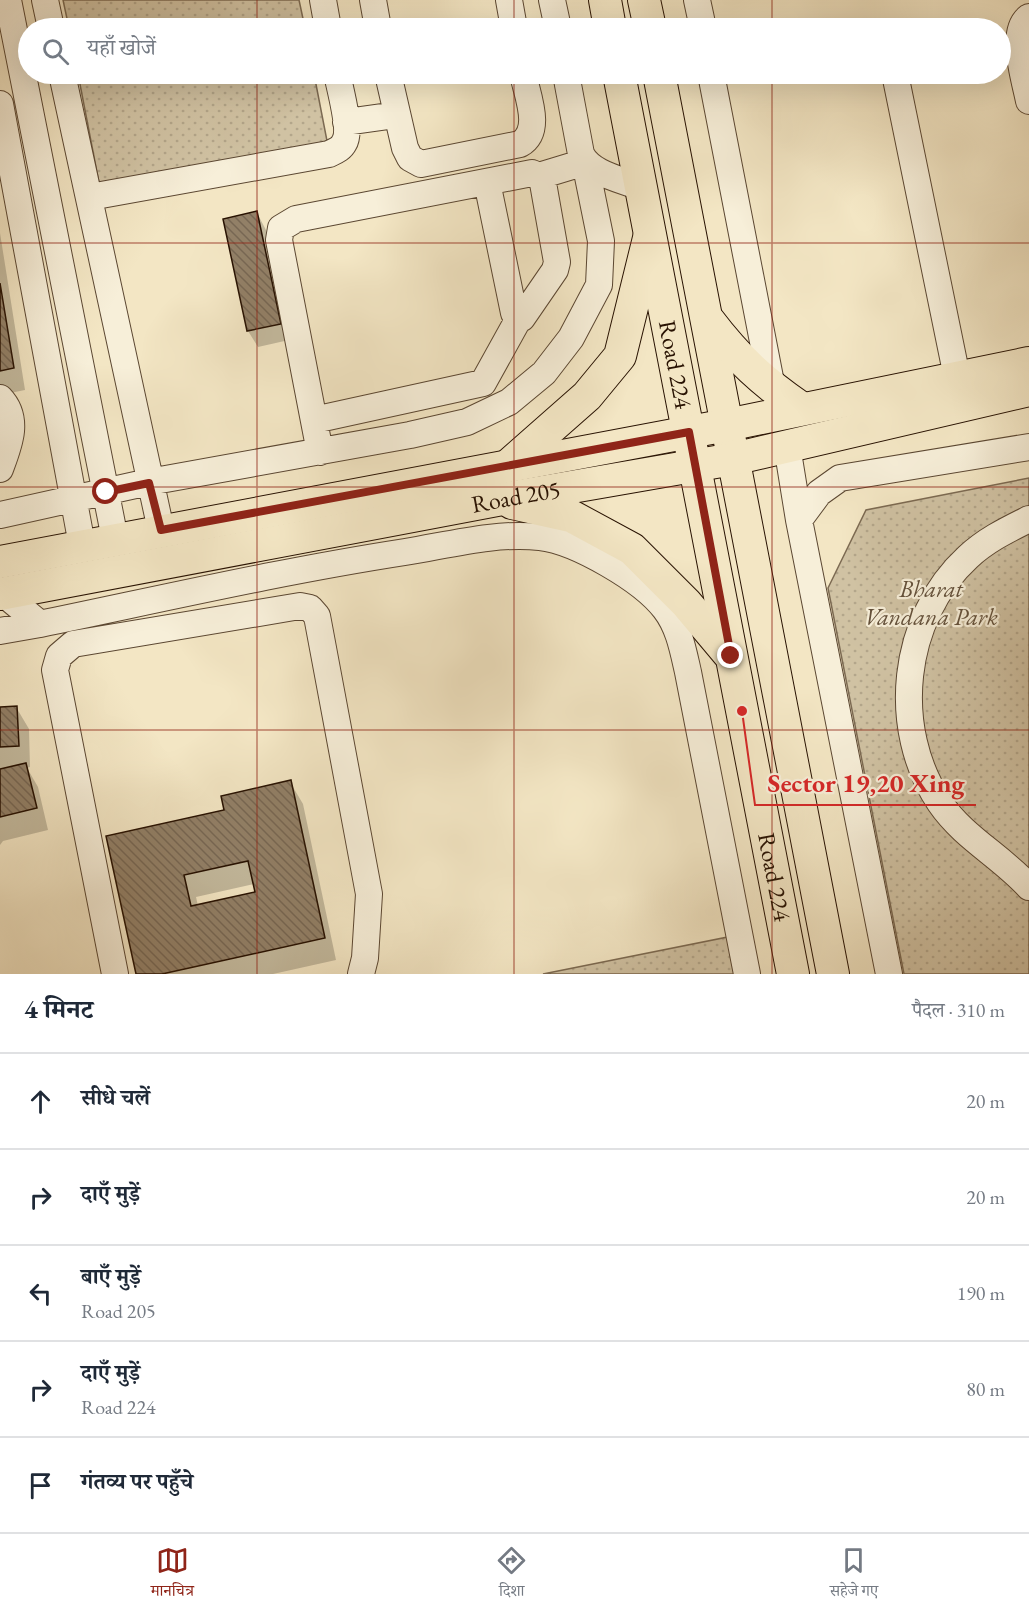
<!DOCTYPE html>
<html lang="hi">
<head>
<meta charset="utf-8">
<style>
	:root { --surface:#fff; --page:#f6f6f7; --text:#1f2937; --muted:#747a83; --line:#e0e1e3; --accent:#8f2418 }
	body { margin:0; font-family:"EB Garamond","Noto Serif Devanagari",serif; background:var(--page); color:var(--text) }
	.stop { position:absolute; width:18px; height:18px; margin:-14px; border:4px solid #8f2418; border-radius:50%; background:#fff }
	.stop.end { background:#8f2418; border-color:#fff; box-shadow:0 2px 6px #0008 }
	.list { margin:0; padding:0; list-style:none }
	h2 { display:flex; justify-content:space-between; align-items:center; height:78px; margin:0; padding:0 24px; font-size:26px }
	h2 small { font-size:20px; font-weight:400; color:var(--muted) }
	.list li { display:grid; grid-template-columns:39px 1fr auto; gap:18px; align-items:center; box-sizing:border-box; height:96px; padding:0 24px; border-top:2px solid var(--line) }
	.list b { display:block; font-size:22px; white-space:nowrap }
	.list p { margin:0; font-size:20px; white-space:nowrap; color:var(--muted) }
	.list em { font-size:20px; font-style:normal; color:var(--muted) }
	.icon { flex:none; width:33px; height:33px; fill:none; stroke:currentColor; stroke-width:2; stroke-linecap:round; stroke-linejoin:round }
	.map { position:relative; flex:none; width:1029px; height:974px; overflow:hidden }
	.search { position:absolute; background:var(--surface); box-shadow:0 6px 24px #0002; left:18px; right:18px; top:18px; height:66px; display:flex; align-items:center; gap:15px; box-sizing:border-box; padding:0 21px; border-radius:33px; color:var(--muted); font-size:22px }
	.sheet { height:558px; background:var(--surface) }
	nav { display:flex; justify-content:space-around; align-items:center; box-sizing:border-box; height:84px; border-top:2px solid var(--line); background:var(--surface); font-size:16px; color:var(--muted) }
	nav a { display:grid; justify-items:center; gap:3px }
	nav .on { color:var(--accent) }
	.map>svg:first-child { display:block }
</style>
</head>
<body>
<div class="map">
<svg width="1029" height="974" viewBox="0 0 1029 974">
	<defs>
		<pattern id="park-dots" width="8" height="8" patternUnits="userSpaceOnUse" patternTransform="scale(1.5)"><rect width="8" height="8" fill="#d0c2a3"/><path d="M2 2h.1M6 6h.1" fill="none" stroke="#b3a68b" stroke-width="1.8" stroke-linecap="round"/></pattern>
		<pattern id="building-back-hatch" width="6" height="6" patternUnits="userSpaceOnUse" patternTransform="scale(1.5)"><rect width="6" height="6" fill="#928067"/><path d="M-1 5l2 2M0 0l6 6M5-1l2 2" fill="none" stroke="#776753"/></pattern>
	</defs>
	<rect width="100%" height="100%" fill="#f3e6c4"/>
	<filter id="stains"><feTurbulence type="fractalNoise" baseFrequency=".00333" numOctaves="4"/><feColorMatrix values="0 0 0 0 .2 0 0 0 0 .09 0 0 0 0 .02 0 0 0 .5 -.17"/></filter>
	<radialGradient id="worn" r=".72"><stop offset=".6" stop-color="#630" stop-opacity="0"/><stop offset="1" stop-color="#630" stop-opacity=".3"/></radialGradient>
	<path fill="url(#park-dots)" stroke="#7c6a52" stroke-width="1.5" d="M63,0H299L305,28H69Z
		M78,74H314L328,146L101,193Z
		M1029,478V974H904L828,588L866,510Z
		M728,937L735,974H543Z"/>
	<path fill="#0003" fill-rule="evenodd" d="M257,213L266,230L289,340L258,347L248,331Z
		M0,233L25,390L0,395Z
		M16,707L29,729L30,767L27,768L38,787L48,830L3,841L0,845V708Z
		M290,782L303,804L336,960L273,974H138L108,837L226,811ZM254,884L256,893L198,906L196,897Z"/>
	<path fill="url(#building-back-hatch)" stroke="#281202" stroke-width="1.5" fill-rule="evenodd" d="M257,211L281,324L247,331L223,219Z
		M0,283L14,368L0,371Z
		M17,706L19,746L0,747V707Z
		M26,763L37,808L0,817V769Z
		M291,780L325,938L162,974H136L106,836L224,810L221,796ZM248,861L255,892L191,906L184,875Z"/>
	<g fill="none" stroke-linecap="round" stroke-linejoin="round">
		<defs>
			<path id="minor" d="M8,0L115,539
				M45,0L51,28
				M323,0L328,28
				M373,0L378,28
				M509,0L514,28
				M552,0L558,28
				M697,0L703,28
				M1029,17C1009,32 1025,80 1029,101
				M62,74L161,530
				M388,74L405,148L410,158L421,164L520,144C543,131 527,95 523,74
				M566,74L581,154C591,174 620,179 640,187
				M711,74L772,388
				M895,74L957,377
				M0,104L82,545
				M346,122L396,115
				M90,197L329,154C335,151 341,149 344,143C352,131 340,89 337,74
				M0,398C20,419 9,445 0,469
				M314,420L483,383L519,318
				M787,446L799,520L889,974
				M320,452L279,240L281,228L296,219L532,173L539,176L543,183L557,262L555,270L522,318L514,313L487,182
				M0,515L149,482L410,435L467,422L509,402L544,373L571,338L599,285L601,241L585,162L539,176
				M1029,519C1007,530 986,540 968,557C901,618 890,729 940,803C964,838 1001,856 1029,887
				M799,520L819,493L840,478L1029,447
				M4,594L40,624C161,599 282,571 405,552C449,545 496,532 540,537C576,541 643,580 665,609C679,627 683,650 688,672L747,974
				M0,631L40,624
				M115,974L55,670L59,656L73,644L300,606L310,608L317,616L369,894L365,958L361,974"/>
			<g id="major">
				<path d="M605,0L610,28"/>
				<path d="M644,0L650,28"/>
				<path id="s1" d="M619,74L793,974"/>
				<path d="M659,74L833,974"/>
				<path d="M709,321C737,358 763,382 801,408"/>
				<path d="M511,463L587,396L620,356L649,238"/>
				<path d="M512,503L571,516L632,549L686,603L728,653"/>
				<path d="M0,562L727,425L1029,363"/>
				<path id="s2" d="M0,594L497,500L733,459L1029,390"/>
			</g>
		</defs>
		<use href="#minor" stroke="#5b4732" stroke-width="28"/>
		<use href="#major" stroke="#281202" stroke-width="34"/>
		<use href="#minor" stroke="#f7efd9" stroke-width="26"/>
		<use href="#major" stroke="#f3e6c4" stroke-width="32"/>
	</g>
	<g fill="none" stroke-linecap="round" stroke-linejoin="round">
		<path stroke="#8f2418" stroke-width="8" d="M106,492L149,483L161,530L689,432L731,656"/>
	</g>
	<path fill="none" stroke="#8f2418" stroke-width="1.5" stroke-opacity="0.55" d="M257,0V28M514,0V28M772,0V28M257,74V974M514,74V974M772,74V974M0,243H1029M0,487H1029M0,730H1029"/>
	<g text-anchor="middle" stroke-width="4.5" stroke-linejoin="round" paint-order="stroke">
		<g font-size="24" fill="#281202" stroke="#f7efd9">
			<text dy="8" stroke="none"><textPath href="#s1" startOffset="296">Road 224</textPath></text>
			<text dy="8" stroke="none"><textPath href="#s2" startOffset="525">Road 205</textPath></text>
			<text dy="8" stroke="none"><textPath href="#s1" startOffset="818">Road 224</textPath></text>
		</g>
		<g font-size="24" font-style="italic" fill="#63503a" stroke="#f7efd9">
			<text x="931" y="597">Bharat<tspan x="931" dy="28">Vandana Park</tspan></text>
		</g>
	</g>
	<path fill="none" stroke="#d62828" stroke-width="2" d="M742 711L755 805H976"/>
	<circle fill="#d62828" stroke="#f7efd9" stroke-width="2" cx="742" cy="711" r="6"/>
	<g font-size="26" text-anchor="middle" font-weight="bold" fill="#d62828" stroke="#f7efd9" stroke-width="4.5" stroke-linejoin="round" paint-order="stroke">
		<text x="866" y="792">Sector 19,20 Xing</text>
	</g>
	<rect width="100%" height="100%" filter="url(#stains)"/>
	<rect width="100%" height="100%" fill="url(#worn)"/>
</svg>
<div class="stop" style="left:106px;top:492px"></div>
<div class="stop end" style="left:731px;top:656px"></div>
<div class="search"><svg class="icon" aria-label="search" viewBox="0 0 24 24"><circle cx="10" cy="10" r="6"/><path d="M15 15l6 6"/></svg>यहाँ खोजें</div>
</div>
<section class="sheet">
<h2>4 मिनट<small>पैदल · 310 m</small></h2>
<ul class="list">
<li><svg class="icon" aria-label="ahead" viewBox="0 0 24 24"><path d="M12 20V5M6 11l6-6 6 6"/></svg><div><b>सीधे चलें</b></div><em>20 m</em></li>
<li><svg class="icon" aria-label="right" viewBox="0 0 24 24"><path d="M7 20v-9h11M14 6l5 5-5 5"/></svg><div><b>दाएँ मुड़ें</b></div><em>20 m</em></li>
<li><svg class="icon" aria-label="left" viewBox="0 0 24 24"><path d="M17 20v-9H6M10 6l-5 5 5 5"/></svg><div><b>बाएँ मुड़ें</b><p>Road 205</p></div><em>190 m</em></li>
<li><svg class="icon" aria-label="right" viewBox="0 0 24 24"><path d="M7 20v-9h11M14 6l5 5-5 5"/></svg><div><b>दाएँ मुड़ें</b><p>Road 224</p></div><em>80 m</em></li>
<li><svg class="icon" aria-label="arrive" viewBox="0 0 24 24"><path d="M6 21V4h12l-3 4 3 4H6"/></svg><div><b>गंतव्य पर पहुँचे</b></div></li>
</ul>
</section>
<nav>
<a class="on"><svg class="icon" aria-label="map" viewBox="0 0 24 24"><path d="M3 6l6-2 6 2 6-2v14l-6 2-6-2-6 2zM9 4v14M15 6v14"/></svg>मानचित्र</a>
<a><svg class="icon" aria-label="directions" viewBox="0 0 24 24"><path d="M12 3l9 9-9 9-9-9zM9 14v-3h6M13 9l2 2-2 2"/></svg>दिशा</a>
<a><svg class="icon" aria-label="saved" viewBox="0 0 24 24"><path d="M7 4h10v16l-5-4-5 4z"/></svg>सहेजे गए</a>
</nav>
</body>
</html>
